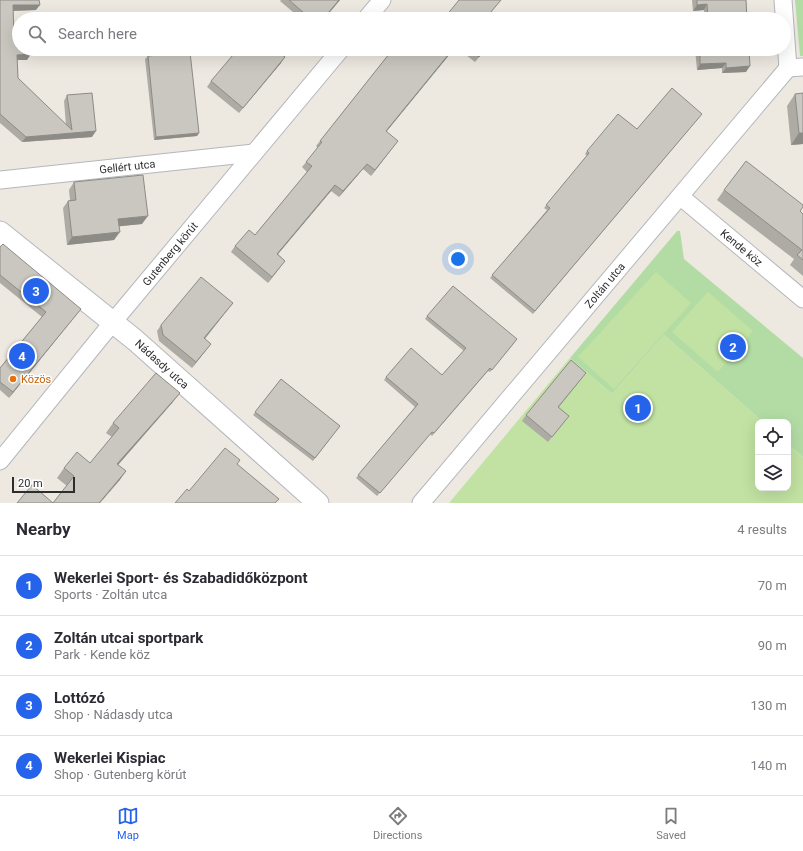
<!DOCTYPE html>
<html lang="en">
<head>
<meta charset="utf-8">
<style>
	:root { --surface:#fff; --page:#f2f2f3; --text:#2b2b33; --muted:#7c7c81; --line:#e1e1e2; --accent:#2563eb }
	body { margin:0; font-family:Roboto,sans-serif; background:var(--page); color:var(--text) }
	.controls { position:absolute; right:12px; bottom:12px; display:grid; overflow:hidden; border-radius:8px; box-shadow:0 4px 16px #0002 }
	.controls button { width:36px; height:36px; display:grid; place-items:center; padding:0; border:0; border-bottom:1px solid var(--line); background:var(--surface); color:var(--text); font:20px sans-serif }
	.scale { position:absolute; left:12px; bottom:10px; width:63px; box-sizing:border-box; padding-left:4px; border:2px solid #2d2d2d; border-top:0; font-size:11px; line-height:14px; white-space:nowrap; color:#2d2d2d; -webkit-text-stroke:3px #fff; paint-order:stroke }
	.you { position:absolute; left:458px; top:259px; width:14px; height:14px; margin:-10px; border:3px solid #fff; border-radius:50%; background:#1a73e8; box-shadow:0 0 0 6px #1a73e833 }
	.badge { display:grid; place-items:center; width:26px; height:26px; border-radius:50%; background:var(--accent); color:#fff; font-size:13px; font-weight:700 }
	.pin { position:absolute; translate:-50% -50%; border:2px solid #fff; box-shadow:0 1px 4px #0006 }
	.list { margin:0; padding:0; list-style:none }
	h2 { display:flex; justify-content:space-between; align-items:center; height:52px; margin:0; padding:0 16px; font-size:17px }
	h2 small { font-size:13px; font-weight:400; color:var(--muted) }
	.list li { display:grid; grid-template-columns:26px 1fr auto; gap:12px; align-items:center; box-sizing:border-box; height:60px; padding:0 16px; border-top:1px solid var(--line) }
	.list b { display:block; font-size:15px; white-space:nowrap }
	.list p { margin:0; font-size:13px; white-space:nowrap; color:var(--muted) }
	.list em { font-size:13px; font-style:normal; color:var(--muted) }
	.icon { flex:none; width:22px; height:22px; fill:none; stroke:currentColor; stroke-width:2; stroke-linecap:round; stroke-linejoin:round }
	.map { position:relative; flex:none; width:803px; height:503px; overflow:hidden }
	.search { position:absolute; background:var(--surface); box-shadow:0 4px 16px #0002; left:12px; right:12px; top:12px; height:44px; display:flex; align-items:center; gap:10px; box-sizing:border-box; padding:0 14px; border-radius:22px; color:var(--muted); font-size:15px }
	.sheet { height:292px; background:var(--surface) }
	nav { display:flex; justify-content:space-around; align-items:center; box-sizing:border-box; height:56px; border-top:1px solid var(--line); background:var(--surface); font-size:11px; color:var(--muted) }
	nav a { display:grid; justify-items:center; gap:2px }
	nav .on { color:var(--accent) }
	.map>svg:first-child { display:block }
</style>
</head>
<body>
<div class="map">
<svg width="803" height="503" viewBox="0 0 803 503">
	<rect width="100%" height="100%" fill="#ede9e1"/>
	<path fill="#b3dca5" d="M795,0H803V56H800Z
		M677,231H680L684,259L803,358V457L788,444V422H763L664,335L612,394L570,358Z"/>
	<path fill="#c1e2a2" d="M656,272L691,303L614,389L578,357Z
		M708,292L753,331L718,372L672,332Z
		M664,335L763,422H758V488H788V444L803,457V503H449L570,358L612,394Z"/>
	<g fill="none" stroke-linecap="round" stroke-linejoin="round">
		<defs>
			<g id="minor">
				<path d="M783,0L788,68L803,67"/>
				<path d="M366,19L382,0"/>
				<path id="s1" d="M0,180L254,153"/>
				<path id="s2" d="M681,197L803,299"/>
				<path id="s3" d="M0,461L113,322L341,49"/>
				<path id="s4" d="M421,503L788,68"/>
			</g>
			<g id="tertiary">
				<path id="s5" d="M0,232L135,340L318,503"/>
			</g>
		</defs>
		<use href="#minor" stroke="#b5b6bf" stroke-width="19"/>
		<use href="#tertiary" stroke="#b5b6bf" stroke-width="23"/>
		<use href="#minor" stroke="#fff" stroke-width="17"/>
		<use href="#tertiary" stroke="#fff" stroke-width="21"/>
	</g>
	<path fill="#adaba4" d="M0,0L36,10L13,11L14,38L27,60H17L18,78L66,125L64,101L67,95L92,137L22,142L0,123Z
		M281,0H340L324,19H299L300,18L280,1Z
		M501,0L485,19H444L446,16Z
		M692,0H746L747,19H704V10L693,11Z
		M393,49H454L386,132L398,141L394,146L371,176L363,169L339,197L331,191L278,254L285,261L268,283L231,252L235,246L255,235L307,172L302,167L318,148L316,146L320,141Z
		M458,49H486L475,62Z
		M695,49H749L746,72L722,73V68L697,70Z
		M148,56L199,133L197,136L154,140L145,59Z
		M281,63L239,113L207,87L211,81Z
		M803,93V144L791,145L787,106L795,94Z
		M702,114L533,314L490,278L547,210L544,208L587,156L585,154L587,151L637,129Z
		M74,182L142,224L119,226L114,240L67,245L63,208L68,201L70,200L69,190Z
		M724,190L800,211L803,214V276L790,265L794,259L717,200Z
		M0,247L81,309L9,398L0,390V368L42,317L0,283Z
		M233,303L205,339L211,344L192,368L159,341L157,331L161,325Z
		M427,316L515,342L490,372L488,371L432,436L430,434L377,496L356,478L415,407L384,380L386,377L442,375L464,351L425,319Z
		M582,378L559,407L565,421L548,442L522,421L526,415Z
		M281,379L340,426L313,461L253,415Z
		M180,393L172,403L118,465L126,471L119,481L53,503L67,486L57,478L64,468L90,463L112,437L106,433L113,423Z"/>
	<path fill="#8d8b86" d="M339,0H340L324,19H323Z
		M707,4L704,10L693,11L697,5Z
		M13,5H40L36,10L9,11Z
		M453,49H454L382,137L386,131Z
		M31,54L27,60H13L17,55Z
		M285,57L281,63L239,113L243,108Z
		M726,63L722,68L697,70L700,64Z
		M750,66L746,72L722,73L726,68Z
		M96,131L92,137L22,142L26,137Z
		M199,133L197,136L154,140L156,137Z
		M799,133H803V144L791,145Z
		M398,141L394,146L371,176L375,170Z
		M367,164L363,169L339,197L343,191Z
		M335,185L331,191L273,260L277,254Z
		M148,216L142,224L113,227L118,219Z
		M120,232L114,240L67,245L72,237Z
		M285,261L281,266L268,283L272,277Z
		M233,303L229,308L200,344L204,338Z
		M81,309L77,314L9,398L13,392Z
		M211,344L207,349L192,368L196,362Z
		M180,393L172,403L110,474L117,464Z
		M126,471L119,481L100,503H99Z"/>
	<path fill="#c9c7bf" stroke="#8d8b86" d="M0,0H39L40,5H13L14,38L19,37V49H31V54L17,55L18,78L72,130L67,95L92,93L96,131L26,137L0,114Z
		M289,0H339L323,19H305L301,16L304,13Z
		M459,0H501L485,19H449L446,16Z
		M697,0H746L747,19H708L707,4L697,5Z
		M238,49H275L285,57L243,108L211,81Z
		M393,49H453L386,131L398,141L375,170L367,164L343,191L335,185L277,254L285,261L272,277L235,246L249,230L255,235L312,166L306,162L322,142L320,141Z
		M469,49H485L479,57Z
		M700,49H749L750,66L726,68V63L700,64Z
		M190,52L199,133L156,137L148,56Z
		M672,88L702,114L535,311L492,275L550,208L546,205L589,153L587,151L618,114L637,129Z
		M803,93V133H799L795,94Z
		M746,161L803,205V207L800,211L803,214V260L797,255L802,250L724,190Z
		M143,175L148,216L118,219L120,232L72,237L68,201L76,200L74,182Z
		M3,244L81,309L13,392L0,382V368L46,312L0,275V247Z
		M201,277L233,303L204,338L211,344L196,362L163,335L161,325Z
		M453,286L517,339L492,370L490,368L434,433L432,432L380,493L358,475L418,404L386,377L411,348L442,375L466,348L427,316Z
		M571,360L586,373L558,407L569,416L552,437L526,415Z
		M156,373L180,393L117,464L126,471L99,503H17L32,485L53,503L74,476L64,468L77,452L90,463L119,428L113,423Z
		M281,379L340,426L315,458L255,412Z
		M225,448L240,460L237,464L279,499L275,503H175L187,489L189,491Z"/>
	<circle fill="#e8710a" stroke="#fff" stroke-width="1.5" cx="13" cy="379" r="4"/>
	<g text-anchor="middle" stroke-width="3" stroke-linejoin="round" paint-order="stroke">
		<g font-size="11" fill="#2d2d2d" stroke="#fff">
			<text dy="4" stroke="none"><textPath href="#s1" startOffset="128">Gellért utca</textPath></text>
			<text dy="4" stroke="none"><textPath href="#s2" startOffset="79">Kende köz</textPath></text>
			<text dy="4" stroke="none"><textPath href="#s3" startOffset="268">Gutenberg körút</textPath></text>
			<text dy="4" stroke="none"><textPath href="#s4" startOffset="285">Zoltán utca</textPath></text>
			<text dy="4" stroke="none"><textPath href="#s5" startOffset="209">Nádasdy utca</textPath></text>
		</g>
		<g font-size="11" fill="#c56008" stroke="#fff" text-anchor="start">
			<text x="21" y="383">Közös</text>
		</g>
	</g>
</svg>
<div class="controls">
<button><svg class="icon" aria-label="locate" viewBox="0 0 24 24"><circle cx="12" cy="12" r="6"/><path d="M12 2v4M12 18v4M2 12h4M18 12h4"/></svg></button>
<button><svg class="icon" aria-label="layers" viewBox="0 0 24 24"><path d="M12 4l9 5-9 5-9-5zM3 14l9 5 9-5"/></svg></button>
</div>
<div class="scale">20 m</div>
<div class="you"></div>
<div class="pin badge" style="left:638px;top:408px">1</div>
<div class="pin badge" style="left:733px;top:347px">2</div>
<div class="pin badge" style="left:36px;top:291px">3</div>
<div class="pin badge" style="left:22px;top:356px">4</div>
<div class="search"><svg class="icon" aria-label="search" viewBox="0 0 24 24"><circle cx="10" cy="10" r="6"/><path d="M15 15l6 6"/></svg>Search here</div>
</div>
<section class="sheet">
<h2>Nearby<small>4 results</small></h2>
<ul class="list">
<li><span class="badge">1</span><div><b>Wekerlei Sport- és Szabadidőközpont</b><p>Sports · Zoltán utca</p></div><em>70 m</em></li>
<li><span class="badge">2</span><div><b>Zoltán utcai sportpark</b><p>Park · Kende köz</p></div><em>90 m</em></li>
<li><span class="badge">3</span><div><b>Lottózó</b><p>Shop · Nádasdy utca</p></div><em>130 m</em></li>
<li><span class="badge">4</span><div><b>Wekerlei Kispiac</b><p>Shop · Gutenberg körút</p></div><em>140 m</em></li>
</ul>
</section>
<nav>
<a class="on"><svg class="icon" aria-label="map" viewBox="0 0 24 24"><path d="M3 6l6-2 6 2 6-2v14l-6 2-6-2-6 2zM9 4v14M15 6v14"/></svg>Map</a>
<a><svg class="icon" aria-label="directions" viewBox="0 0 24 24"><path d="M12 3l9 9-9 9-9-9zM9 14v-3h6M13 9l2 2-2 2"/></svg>Directions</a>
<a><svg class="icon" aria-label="saved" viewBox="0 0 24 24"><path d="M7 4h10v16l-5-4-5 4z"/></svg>Saved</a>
</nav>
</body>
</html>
